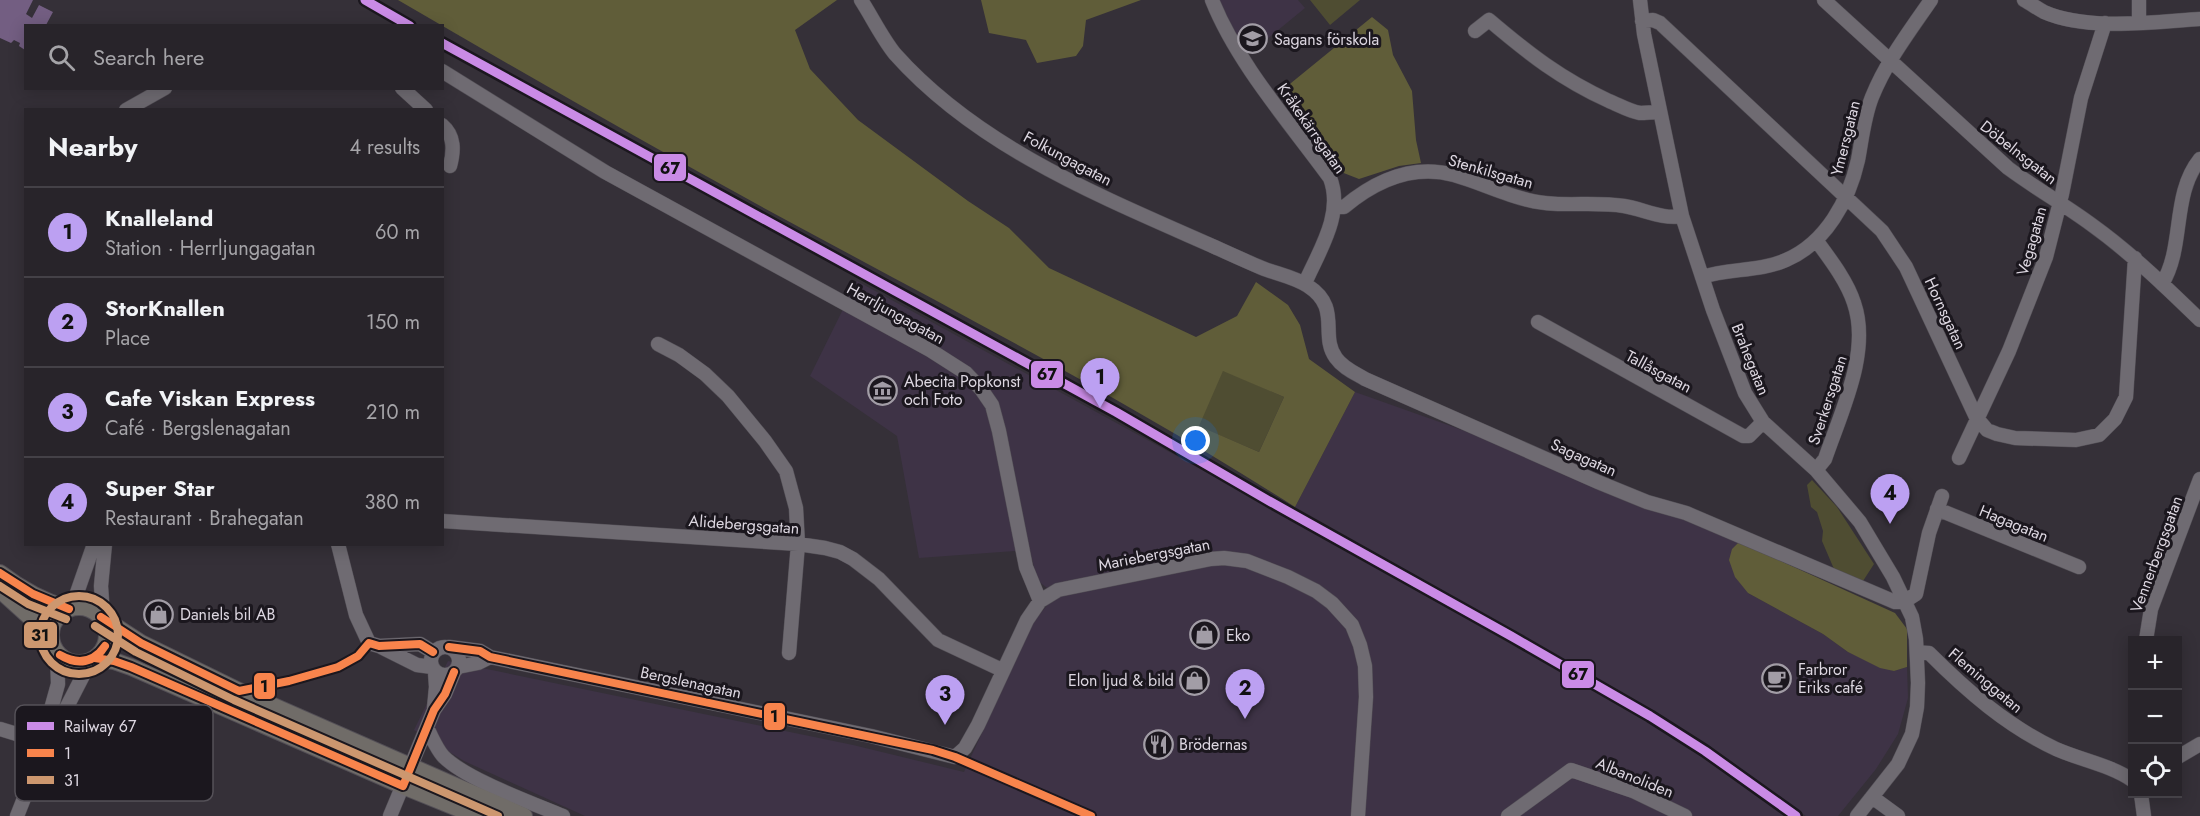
<!DOCTYPE html>
<html lang="en">
<head>
<meta charset="utf-8">
<style>
	:root { --surface:#28242a; --page:#302c32; --text:#f1f3f6; --muted:#a5a4a8; --line:#444147; --accent:#bca0f2 }
	body { margin:0; font-family:Jost,sans-serif; background:var(--page); color:var(--text) }
	.controls { position:absolute; right:18px; bottom:18px; display:grid; overflow:hidden; border-radius:0px; box-shadow:0 3px 15px #0003 }
	.controls button { width:54px; height:54px; display:grid; place-items:center; padding:0; border:0; border-bottom:2px solid var(--line); background:var(--surface); color:var(--text); font:30px sans-serif }
	.you { position:absolute; left:1196px; top:441px; width:21px; height:21px; margin:-15px; border:4px solid #fff; border-radius:50%; background:#1a73e8; box-shadow:0 0 0 9px #1a73e833 }
	.badge { display:grid; place-items:center; width:39px; height:39px; border-radius:50%; background:var(--accent); color:#111; font-size:20px; font-weight:700 }
	.pin { position:absolute; translate:-50% -50px; filter:drop-shadow(0 2px 3px #0008) }
	.pin::after { content:''; position:absolute; top:32px; width:21px; height:18px; background:inherit; clip-path:polygon(0 0,100% 0,50% 100%) }
	.list { margin:0; padding:0; list-style:none }
	h2 { display:flex; justify-content:space-between; align-items:center; height:78px; margin:0; padding:0 24px; font-size:26px }
	h2 small { font-size:20px; font-weight:400; color:var(--muted) }
	.list li { display:grid; grid-template-columns:39px 1fr auto; gap:18px; align-items:center; box-sizing:border-box; height:90px; padding:0 24px; border-top:2px solid var(--line) }
	.list b { display:block; font-size:22px; white-space:nowrap }
	.list p { margin:0; font-size:20px; white-space:nowrap; color:var(--muted) }
	.list em { font-size:20px; font-style:normal; color:var(--muted) }
	.icon { flex:none; width:33px; height:33px; fill:none; stroke:currentColor; stroke-width:2; stroke-linecap:round; stroke-linejoin:round }
	.map { position:relative; flex:none; width:2200px; height:816px; overflow:hidden }
	.search { position:absolute; background:var(--surface); box-shadow:0 3px 15px #0003; left:24px; top:24px; width:420px; height:66px; display:flex; align-items:center; gap:15px; box-sizing:border-box; padding:0 21px; border-radius:0px; color:var(--muted); font-size:22px }
	.panel { position:absolute; background:var(--surface); box-shadow:0 3px 15px #0003; left:24px; top:108px; width:420px; height:438px; border-radius:0px }
	.map>svg:first-child { display:block }
</style>
</head>
<body>
<div class="map">
<svg width="2200" height="816" viewBox="0 0 2200 816">
	<rect width="100%" height="100%" fill="#353038"/>
	<path fill="#3e3346" d="M1217,0H1298L1305,8L1250,53L1229,25Z
		M857,281L1286,516L1695,749L1784,816H585L464,761L414,730L448,661L853,745L964,772L1033,622L1049,603L1047,588L1037,580L1030,550L919,558L897,436L810,376Z
		M1355,392L1479,436L1739,542L1748,593L1823,634L1848,652L1894,671L1907,667L1908,698L1898,734L1876,769L1838,816H1806L1704,742L1653,710L1295,507Z"/>
	<path fill="#4f4d32" d="M1310,0H1360L1330,25Z
		M1223,370L1284,397L1259,452L1198,426Z
		M1812,480L1837,507L1874,564L1863,581L1834,569L1822,541L1823,531L1817,512L1811,507L1807,485Z"/>
	<path fill="#605d39" fill-rule="evenodd" d="M398,0H837L795,30L810,69L858,120L968,201L1009,228L1049,268L1196,337L1237,316L1256,282L1288,305L1300,325L1309,359L1355,392L1295,507C1135,405 966,317 799,227C664,154 530,77 398,0ZM1223,371L1284,397L1259,452L1199,426Z
		M979,0H1141L1086,20L1083,46L1076,56L1037,63L1026,40L989,33L981,0Z
		M1372,17L1388,30L1393,55L1412,91L1416,140L1421,163L1399,166L1359,179L1336,170L1280,92Z
		M1739,542L1895,613L1907,629V667L1894,671L1880,668L1848,652L1823,634L1748,593L1735,577L1729,560L1732,549Z"/>
	<path fill="#735e82" d="M0,0H33L26,14L32,18L39,5L53,12L46,25L26,26L25,50L19,46L20,43L14,40L11,43L0,38Z"/>
	<g fill="none" stroke-linecap="round" stroke-linejoin="round">
		<defs>
			<path id="minor" d="M861,0C872,17 882,38 895,54C977,146 1097,195 1208,244C1226,252 1243,260 1262,268C1277,274 1295,277 1308,286C1342,308 1319,335 1336,358C1343,368 1355,373 1365,379L1598,482L1647,502L1686,513L1895,602L1905,601L1916,594L1929,533L1942,496
				M1212,0C1237,63 1290,123 1330,178C1344,214 1319,251 1305,283
				M1640,0L1644,34L1682,216L1713,310L1745,393L1763,422L1816,470L1860,522L1893,577L1912,617L1916,639L1918,683L1917,707L1912,734L1898,764L1857,816
				M1824,0L2008,168C2035,188 2065,205 2092,225C2131,253 2166,287 2200,320
				M2024,0C2031,4 2037,8 2044,12C2087,31 2154,22 2200,19
				M1642,21L1653,20L1660,23L1882,231L1906,267L1976,417L1987,430L1997,434L2015,438L2076,440L2099,435L2115,419L2126,397L2135,258
				M2139,23V0
				M1475,31L1489,20C1529,54 1561,79 1609,101C1619,105 1629,111 1640,113C1646,113 1653,112 1659,112
				M442,71L605,172L930,350L966,373L981,389L992,405L999,431L1026,567L1040,601
				M402,88L426,110
				M126,110L165,88
				M442,125C455,136 454,151 450,166
				M1335,206L1344,207C1375,181 1413,164 1454,175C1479,182 1503,194 1528,200C1559,208 1592,201 1624,206C1643,209 1663,220 1682,216
				M1702,277C1729,268 1759,272 1786,260C1826,243 1849,200 1858,160C1862,139 1864,117 1872,97C1886,62 1909,32 1931,0
				M2162,284C2185,247 2171,195 2200,159
				M1538,322L1743,436H1749L1763,422
				M658,344L679,355L705,374L728,396L765,441L786,471L796,508L798,544L789,653
				M1959,458L2009,351L2046,257L2062,194L2081,98L2105,23
				M1816,470L1825,459C1841,412 1871,352 1854,303C1847,281 1830,259 1816,240
				M1937,509L2079,567
				M442,521L798,544L825,548L840,552L853,559L879,579L938,640L1002,670
				M338,544L356,615L369,643L379,646L420,644L433,652
				M72,607L94,544
				M99,614L102,601L101,586L105,544
				M2146,640L2151,609L2200,479
				M431 661a14 14 0 1 1 28 0a14 14 0 1 1-28 0Z
				M381,647L417,665L432,667
				M449,647L480,651L490,657L871,736L955,757L965,748L978,725L1027,620L1040,601L1058,590L1211,559L1224,558L1247,561L1288,577L1316,591L1332,603L1352,625L1360,645L1365,666L1366,697L1358,816
				M1917,652L1929,653C1967,691 2007,726 2056,749C2081,760 2110,765 2132,780
				M458,667L478,663L490,657
				M434,708L436,687L435,672
				M427,728C432,737 436,748 443,756C465,779 532,803 563,816
				M0,729L46,743
				M46,742V727L58,684L57,653
				M2178,757L2200,744
				M2141,794L2144,816
				M1872,797L1898,816
				M17,816L46,743L55,730L91,660
				M390,816L434,710L445,694L454,672
				M1508,816L1571,770L1633,791L1685,816"/>
			<path id="major" d="M0,573C22,590 42,601 69,609
				M0,590L51,636
				M51 635a28 28 0 1 1 56 0a28 28 0 1 1-56 0Z
				M101,617L141,643L239,691L524,816
				M95,658L114,661L131,667L403,786L477,816"/>
		</defs>
		<use href="#minor" stroke="#534f56" stroke-width="15"/>
		<use href="#major" stroke="#534f56" stroke-width="18"/>
		<use href="#minor" stroke="#6f6b72" stroke-width="14"/>
		<use href="#major" stroke="#706c68" stroke-width="16"/>
		<defs>
			<path id="bus-1" d="M0,573L33,594L69,609
				M101,617L141,643L239,691L289,681L338,667L358,656L369,643L379,646L420,644L433,652
				M449,647L480,651L490,657L933,750L955,757L1091,816
				M60,655C78,665 94,662 105,646
				M60,655C77,666 95,663 105,646
				M95,658L114,661L131,667L403,786L434,710L445,694L454,672"/>
			<path id="bus-2" d="M0,586L28,604L66,619
				M40 635a39 39 0 1 1 78 0a39 39 0 1 1-78 0Z
				M95,626L136,652L234,700L498,816"/>
		</defs>
		<use href="#bus-1" stroke="#1b171e" stroke-width="12"/>
		<use href="#bus-2" stroke="#1b171e" stroke-width="12"/>
		<use href="#bus-1" stroke="#f8844c" stroke-width="8"/>
		<use href="#bus-2" stroke="#cd976f" stroke-width="8"/>
		<defs>
			<path id="rail-1" d="M365,0L410,26
				M442,43L1116,412L1271,502L1511,636L1650,716L1705,751L1796,816"/>
		</defs>
		<use href="#rail-1" stroke="#1b171e" stroke-width="14"/>
		<use href="#rail-1" stroke="#ca8be6" stroke-width="9"/>
	</g>
	<defs>
		<symbol id="school-ring" viewBox="-11 -11 22 22"><circle r="9.5" fill="#1b171e" stroke="#a29da6" stroke-width="1.5"/><path d="M0-5L7-2L0 1L-7-2ZM-4 1L0 2.5L4 1V4Q0 6-4 4Z" fill="#a29da6"/></symbol>
		<symbol id="museum-ring" viewBox="-11 -11 22 22"><circle r="9.5" fill="#1b171e" stroke="#a29da6" stroke-width="1.5"/><path d="M0-6L6-3V-2H-6V-3ZM-5-1h2V3h-2ZM-1-1h2V3h-2ZM3-1h2V3H3ZM-6 4H6V6H-6Z" fill="#a29da6"/></symbol>
		<symbol id="shop-ring" viewBox="-11 -11 22 22"><circle r="9.5" fill="#1b171e" stroke="#a29da6" stroke-width="1.5"/><path d="M-5-2.5h2.3a2.7 3.5 0 0 1 5.4 0H5L5.5 6h-11ZM-1.5-2.5h3a1.5 2.3 0 0 0-3 0Z" fill="#a29da6"/></symbol>
		<symbol id="cafe-ring" viewBox="-11 -11 22 22"><circle r="9.5" fill="#1b171e" stroke="#a29da6" stroke-width="1.5"/><path d="M-5.5-4.5H6V0H3Q3 3.5 0 3.5H-2.5Q-5.5 3.5-5.5 0ZM3-3.2v2h1.7v-2ZM-6 4.5H4V6H-6Z" fill="#a29da6"/></symbol>
		<symbol id="restaurant-ring" viewBox="-11 -11 22 22"><circle r="9.5" fill="#1b171e" stroke="#a29da6" stroke-width="1.5"/><path d="M-5-6h1v4h1v-4h1v4h1v-4h1v5L-1.5 .5V6h-2V.5L-5-1ZM5-6V6H3V1.5H1.5Q1.5-4 5-6Z" fill="#a29da6"/></symbol>
	</defs>
	<g fill-rule="evenodd">
		<use href="#school-ring" x="1236" y="22" width="33" height="33"/>
		<use href="#museum-ring" x="866" y="374" width="33" height="33"/>
		<use href="#shop-ring" x="142" y="598" width="33" height="33"/>
		<use href="#shop-ring" x="1188" y="618" width="33" height="33"/>
		<use href="#cafe-ring" x="1760" y="662" width="33" height="33"/>
		<use href="#shop-ring" x="1178" y="664" width="33" height="33"/>
		<use href="#restaurant-ring" x="1142" y="728" width="33" height="33"/>
	</g>
	<g text-anchor="middle" stroke-width="6" stroke-linejoin="round" paint-order="stroke">
		<g font-size="16" fill="#ddd7e1" stroke="#1b171e" text-anchor="start">
			<text x="1274" y="45">Sagans förskola</text>
			<text x="904" y="387">Abecita Popkonst<tspan x="904" dy="18">och Foto</tspan></text>
			<text x="180" y="620">Daniels bil AB</text>
			<text x="1226" y="641">Eko</text>
			<text x="1798" y="675">Farbror<tspan x="1798" dy="18">Eriks café</tspan></text>
			<text x="1174" y="686" text-anchor="end">Elon ljud &amp; bild</text>
			<text x="1179" y="750">Brödernas</text>
		</g>
		<g font-size="16" fill="#ddd7e1" stroke="#1b171e">
			<text transform="translate(1312 128) rotate(55)" y="6">Kråkekärrsgatan</text>
			<text transform="translate(1845 138) rotate(-76)" y="6">Ymersgatan</text>
			<text transform="translate(2019 152) rotate(38)" y="6">Döbelnsgatan</text>
			<text transform="translate(1068 158) rotate(28)" y="6">Folkungagatan</text>
			<text transform="translate(1491 171) rotate(16)" y="6">Stenkilsgatan</text>
			<text transform="translate(2031 241) rotate(-74)" y="6">Vegagatan</text>
			<text transform="translate(896 313) rotate(29)" y="6">Herrljungagatan</text>
			<text transform="translate(1946 313) rotate(65)" y="6">Hornsgatan</text>
			<text transform="translate(1751 359) rotate(68)" y="6">Brahegatan</text>
			<text transform="translate(1659 371) rotate(28)" y="6">Tallåsgatan</text>
			<text transform="translate(1827 400) rotate(-72)" y="6">Sverkersgatan</text>
			<text transform="translate(1584 457) rotate(24)" y="6">Sagagatan</text>
			<text transform="translate(2014 523) rotate(22)" y="6">Hagagatan</text>
			<text transform="translate(744 524) rotate(4)" y="6">Alidebergsgatan</text>
			<text transform="translate(1154 554) rotate(-11)" y="6">Mariebergsgatan</text>
			<text transform="translate(2156 554) rotate(-70)" y="6">Vennerbergsgatan</text>
			<text transform="translate(1986 680) rotate(40)" y="6">Fleminggatan</text>
			<text transform="translate(691 682) rotate(12)" y="6">Bergslenagatan</text>
			<text transform="translate(1635 777) rotate(22)" y="6">Albanoliden</text>
		</g>
	</g>
	<rect x="15" y="705" width="198" height="96" rx="9" fill="#1b171e" stroke="#555158" stroke-width="1.5"/>
	<rect x="27" y="722" width="27" height="8" fill="#ca8be6"/>
	<rect x="27" y="749" width="27" height="8" fill="#f8844c"/>
	<rect x="27" y="776" width="27" height="8" fill="#cd976f"/>
	<g font-size="16" fill="#ddd7e1">
		<text x="64" y="732">Railway 67</text>
		<text x="64" y="759">1</text>
		<text x="64" y="786">31</text>
	</g>
	<g stroke="#1b171e" stroke-width="2">
		<rect x="653" y="153" width="34" height="29" rx="6" fill="#ca8be6"/>
		<rect x="1030" y="360" width="34" height="29" rx="6" fill="#ca8be6"/>
		<rect x="23" y="621" width="35" height="28" rx="6" fill="#cd976f"/>
		<rect x="1561" y="660" width="34" height="29" rx="6" fill="#ca8be6"/>
		<rect x="253" y="672" width="23" height="28" rx="6" fill="#f8844c"/>
		<rect x="763" y="702" width="23" height="29" rx="6" fill="#f8844c"/>
	</g>
	<g font-size="16" text-anchor="middle" font-weight="bold" fill="#111">
		<text x="670" y="174">67</text>
		<text x="1047" y="380">67</text>
		<text x="40" y="641">31</text>
		<text x="1578" y="680">67</text>
		<text x="264" y="692">1</text>
		<text x="774" y="722">1</text>
	</g>
</svg>
<div class="controls">
<button>+</button>
<button>−</button>
<button><svg class="icon" aria-label="locate" viewBox="0 0 24 24"><circle cx="12" cy="12" r="6"/><path d="M12 2v4M12 18v4M2 12h4M18 12h4"/></svg></button>
</div>
<div class="you"></div>
<div class="pin badge" style="left:1100px;top:408px">1</div>
<div class="pin badge" style="left:1245px;top:719px">2</div>
<div class="pin badge" style="left:945px;top:725px">3</div>
<div class="pin badge" style="left:1890px;top:524px">4</div>
<div class="search"><svg class="icon" aria-label="search" viewBox="0 0 24 24"><circle cx="10" cy="10" r="6"/><path d="M15 15l6 6"/></svg>Search here</div>
<section class="panel">
<h2>Nearby<small>4 results</small></h2>
<ul class="list">
<li><span class="badge">1</span><div><b>Knalleland</b><p>Station · Herrljungagatan</p></div><em>60 m</em></li>
<li><span class="badge">2</span><div><b>StorKnallen</b><p>Place</p></div><em>150 m</em></li>
<li><span class="badge">3</span><div><b>Cafe Viskan Express</b><p>Café · Bergslenagatan</p></div><em>210 m</em></li>
<li><span class="badge">4</span><div><b>Super Star</b><p>Restaurant · Brahegatan</p></div><em>380 m</em></li>
</ul>
</section>
</div>
</body>
</html>
